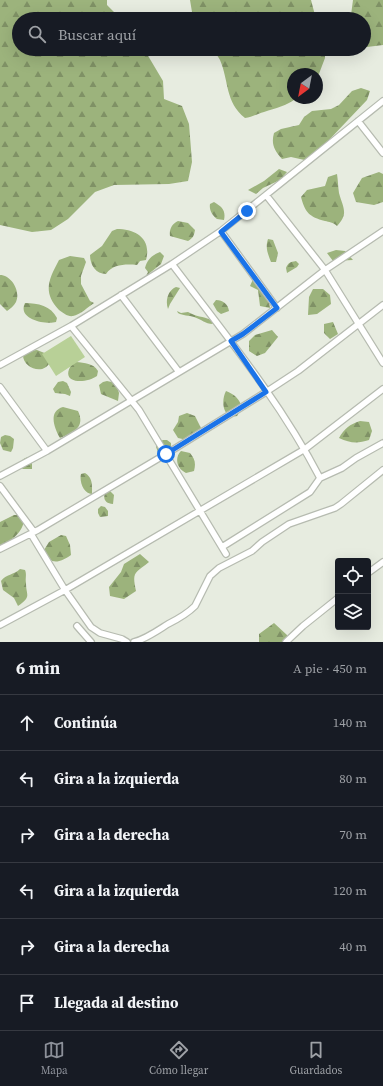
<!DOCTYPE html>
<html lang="es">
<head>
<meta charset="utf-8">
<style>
	:root { --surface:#171b24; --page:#242831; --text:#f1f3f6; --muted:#9ea1a6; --line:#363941; --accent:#8c9099 }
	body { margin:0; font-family:"Source Serif 4",serif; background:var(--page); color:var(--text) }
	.controls { position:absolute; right:12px; bottom:12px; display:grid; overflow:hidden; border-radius:4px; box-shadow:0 4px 16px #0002 }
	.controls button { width:36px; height:36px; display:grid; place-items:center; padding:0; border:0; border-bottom:1px solid var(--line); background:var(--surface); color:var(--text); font:20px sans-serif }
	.compass { position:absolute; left:287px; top:68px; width:36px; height:36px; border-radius:50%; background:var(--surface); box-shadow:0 4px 16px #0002; rotate:212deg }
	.stop { position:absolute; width:12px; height:12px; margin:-9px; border:3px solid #1a73e8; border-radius:50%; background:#fff }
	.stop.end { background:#1a73e8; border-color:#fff; box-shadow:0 1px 4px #0008 }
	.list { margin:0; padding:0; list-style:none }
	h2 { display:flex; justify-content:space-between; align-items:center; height:52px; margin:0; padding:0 16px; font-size:17px }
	h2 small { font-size:13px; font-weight:400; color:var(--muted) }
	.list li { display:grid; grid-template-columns:26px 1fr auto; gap:12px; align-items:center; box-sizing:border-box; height:56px; padding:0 16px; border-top:1px solid var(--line) }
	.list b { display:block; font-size:15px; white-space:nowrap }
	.list em { font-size:13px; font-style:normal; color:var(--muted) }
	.icon { flex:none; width:22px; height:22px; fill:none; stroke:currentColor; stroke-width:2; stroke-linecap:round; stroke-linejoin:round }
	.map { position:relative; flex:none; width:383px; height:642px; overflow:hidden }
	.search { position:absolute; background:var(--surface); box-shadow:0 4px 16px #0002; left:12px; right:12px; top:12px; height:44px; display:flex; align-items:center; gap:10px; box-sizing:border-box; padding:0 14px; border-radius:22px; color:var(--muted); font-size:15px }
	.sheet { height:388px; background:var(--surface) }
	nav { display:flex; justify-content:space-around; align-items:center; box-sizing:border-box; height:56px; border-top:1px solid var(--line); background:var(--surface); font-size:11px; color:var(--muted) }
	nav a { display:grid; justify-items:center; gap:2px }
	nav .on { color:var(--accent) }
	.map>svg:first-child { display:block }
</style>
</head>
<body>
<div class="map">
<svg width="383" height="642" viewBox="0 0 383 642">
	<defs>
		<pattern id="forest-firs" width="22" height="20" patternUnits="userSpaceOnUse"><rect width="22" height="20" fill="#9cb37c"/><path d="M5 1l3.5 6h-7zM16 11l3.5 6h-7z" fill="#7f9165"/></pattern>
	</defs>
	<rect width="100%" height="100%" fill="#e7ece0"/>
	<path fill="url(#forest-firs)" d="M0,0H107V5L121,19H19V49H144L163,81L164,99L182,106L189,124L192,162L188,181L169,184L114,185L95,192L68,219L51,230L32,232L0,225Z
		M190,0H311L316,19H196L192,12Z
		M353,0H383V45L367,47L364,43V19H352L351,15Z
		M213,49H325V58L317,79V74H293V98H297C286,106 276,108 264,112C257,114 252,117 245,118C225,102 229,81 220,60C218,56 215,53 213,49Z
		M361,88L370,91L367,100L309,161L291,157L282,159C274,150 271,144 274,133L281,129L299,125L304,117L312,111L331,109L339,105L352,91Z
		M279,169L287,172L280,180L263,188L256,194L248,190L264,181Z
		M379,172L383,174V202L374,205L356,202L353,193L362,178Z
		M337,174C338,180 338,187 339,193C343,208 349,213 337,226C333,222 329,222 325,221C309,217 305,212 301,197L307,190L325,186L328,177Z
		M214,202C222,207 226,210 224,220L217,219C212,215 209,210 210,204Z
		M178,221L188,223L195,230C194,236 193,238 188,241L170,236C169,229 172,224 178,221Z
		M117,229C135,229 152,238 146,260L140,261L137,265C126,264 113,264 106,274C96,274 90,265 90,255L102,246L112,231Z
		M268,239L273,240L278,253L276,262H271C268,254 265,248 268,239Z
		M336,250L345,251L353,260L333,261L327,253Z
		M160,252L164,256L161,264L146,276L148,272L145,268C147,260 152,255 160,252Z
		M70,256L84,258L86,262L81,276V284L90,301L94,303C88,307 80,315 73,316C68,317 63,313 59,310C42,292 49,279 59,260Z
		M296,261L299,264L297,267L287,273L286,268C288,263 290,262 296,261Z
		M0,275C11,275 21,291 16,302C14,306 10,309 7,311L0,304Z
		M254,277C267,284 268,294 270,308L260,306L258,290L250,286Z
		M176,287L180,288L170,304L168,309C165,301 168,290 176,287Z
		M313,289H323L330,295L331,304L317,314L308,315L309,297Z
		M216,300C223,300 228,304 229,311L221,314L217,311L213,304Z
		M25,303C38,303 51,306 57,318L56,322C45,325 17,319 25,303Z
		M177,311L181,313L188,312C196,317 203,316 211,320L213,324C205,324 201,319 194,317C189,315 183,316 178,313Z
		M333,322L338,334L330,339L324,333V324Z
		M272,330L278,337L265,353L257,356L249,351V341L255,335Z
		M37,350L47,354L50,362C44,376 22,368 23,354L27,351Z
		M76,362C85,363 93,363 98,371L97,376C86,384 58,384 72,364Z
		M63,381L67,383L71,392L70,396L65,394L55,393L53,389L58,382Z
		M107,381L116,383L119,393L118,401L101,394L99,385L103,382Z
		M226,391C234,394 240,399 242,408L237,416C222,419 221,400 226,391Z
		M63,407L78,411C86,428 72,433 60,438C54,428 48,411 63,407Z
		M187,413L195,416L203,432L187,440L178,438L173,430L178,422L179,416Z
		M360,421L369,422L372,431L369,440C357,444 350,443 339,438C344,429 350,424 360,421Z
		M5,435L10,436L14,439L13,448L11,452L3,450L0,443L1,437Z
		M163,440H167L171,443V448L163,452H158L156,447L159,442Z
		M181,451L190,453C195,459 196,463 194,471L186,473C177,469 174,458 181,451Z
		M28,457L32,460V469H23L19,467C21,461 22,459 28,457Z
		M85,473C93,478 92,485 92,494C84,494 79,482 81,474Z
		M106,491H110L114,495L113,504C105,504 102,498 106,491Z
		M101,506L105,507L108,511V516L100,517L98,513V509Z
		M14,515H18L24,521C22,534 9,541 0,549V522Z
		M61,535L66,536L70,545L71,555C59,563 50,566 44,550L49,542Z
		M140,554L149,562C134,574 132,572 136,591L124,599L110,596L109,587L121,572L124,564Z
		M20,569L25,570C27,575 25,578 26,583C26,596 32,596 18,606L14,598L3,590L1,581C6,574 14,575 20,569Z
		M274,623L287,635V642H259V634Z"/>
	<path fill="#b8d097" d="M71,336L85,357L56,376L42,354Z"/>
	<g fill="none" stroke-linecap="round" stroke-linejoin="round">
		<defs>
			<path id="street" d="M358,121L383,153
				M266,195L325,270L383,363
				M221,231L277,308
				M172,264C224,333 280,401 320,478
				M121,295L179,372
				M71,326L139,410L226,554
				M0,365L71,326L172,264L221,231L383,101
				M0,387L47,451
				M0,476L47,451L243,334L325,270L383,231
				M0,486L34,532
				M31,534L65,590L91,627L100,633L122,639L127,642
				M222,547L310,492L320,478L342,468L356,458L383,443
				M0,549L38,530L166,454L266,392L298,371L383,305
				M368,573L383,562
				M0,625L65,590L305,449L383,389
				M77,626L91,642
				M134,642C146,639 157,631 168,624C178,619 187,614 195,606L210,576L219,568L252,551L262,542L289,524L335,508L341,504L383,470
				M286,642L303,626L338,598"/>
		</defs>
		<use href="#street" stroke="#b6bbb0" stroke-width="8"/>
		<use href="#street" stroke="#fff" stroke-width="5.5"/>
	</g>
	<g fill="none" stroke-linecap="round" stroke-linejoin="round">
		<path stroke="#1a73e8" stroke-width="5" d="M166,454L266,392L231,341L243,334L277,308L221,232L247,211"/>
	</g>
</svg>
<div class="controls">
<button><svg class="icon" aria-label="locate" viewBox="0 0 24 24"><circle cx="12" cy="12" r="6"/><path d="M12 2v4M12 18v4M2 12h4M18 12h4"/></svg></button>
<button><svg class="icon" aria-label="layers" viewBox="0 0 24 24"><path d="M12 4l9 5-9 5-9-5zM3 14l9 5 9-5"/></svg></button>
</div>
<svg class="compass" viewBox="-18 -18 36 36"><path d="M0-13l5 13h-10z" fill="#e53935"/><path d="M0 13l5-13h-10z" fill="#9ea1a6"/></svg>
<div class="stop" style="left:166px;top:454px"></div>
<div class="stop end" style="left:247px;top:211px"></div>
<div class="search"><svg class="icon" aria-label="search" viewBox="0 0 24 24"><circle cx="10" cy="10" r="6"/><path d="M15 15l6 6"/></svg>Buscar aquí</div>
</div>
<section class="sheet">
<h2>6 min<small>A pie · 450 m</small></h2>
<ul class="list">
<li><svg class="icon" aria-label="ahead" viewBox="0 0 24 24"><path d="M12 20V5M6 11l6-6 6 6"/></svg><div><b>Continúa</b></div><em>140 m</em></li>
<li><svg class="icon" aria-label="left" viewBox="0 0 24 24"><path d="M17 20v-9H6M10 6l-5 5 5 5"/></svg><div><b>Gira a la izquierda</b></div><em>80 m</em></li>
<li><svg class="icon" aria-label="right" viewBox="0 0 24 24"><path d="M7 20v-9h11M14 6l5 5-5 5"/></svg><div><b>Gira a la derecha</b></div><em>70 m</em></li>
<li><svg class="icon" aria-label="left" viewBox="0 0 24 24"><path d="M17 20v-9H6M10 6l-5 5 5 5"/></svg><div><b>Gira a la izquierda</b></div><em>120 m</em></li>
<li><svg class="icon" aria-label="right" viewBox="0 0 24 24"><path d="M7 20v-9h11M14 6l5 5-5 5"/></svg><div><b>Gira a la derecha</b></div><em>40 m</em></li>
<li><svg class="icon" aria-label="arrive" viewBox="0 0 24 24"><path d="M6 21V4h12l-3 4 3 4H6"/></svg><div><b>Llegada al destino</b></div></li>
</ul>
</section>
<nav>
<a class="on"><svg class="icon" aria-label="map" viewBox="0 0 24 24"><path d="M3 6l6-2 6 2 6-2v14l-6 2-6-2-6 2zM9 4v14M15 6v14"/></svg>Mapa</a>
<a><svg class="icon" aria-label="directions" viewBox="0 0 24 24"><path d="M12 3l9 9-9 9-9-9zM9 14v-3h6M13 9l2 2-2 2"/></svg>Cómo llegar</a>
<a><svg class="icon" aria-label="saved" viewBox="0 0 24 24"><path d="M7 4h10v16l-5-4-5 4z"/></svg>Guardados</a>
</nav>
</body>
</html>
